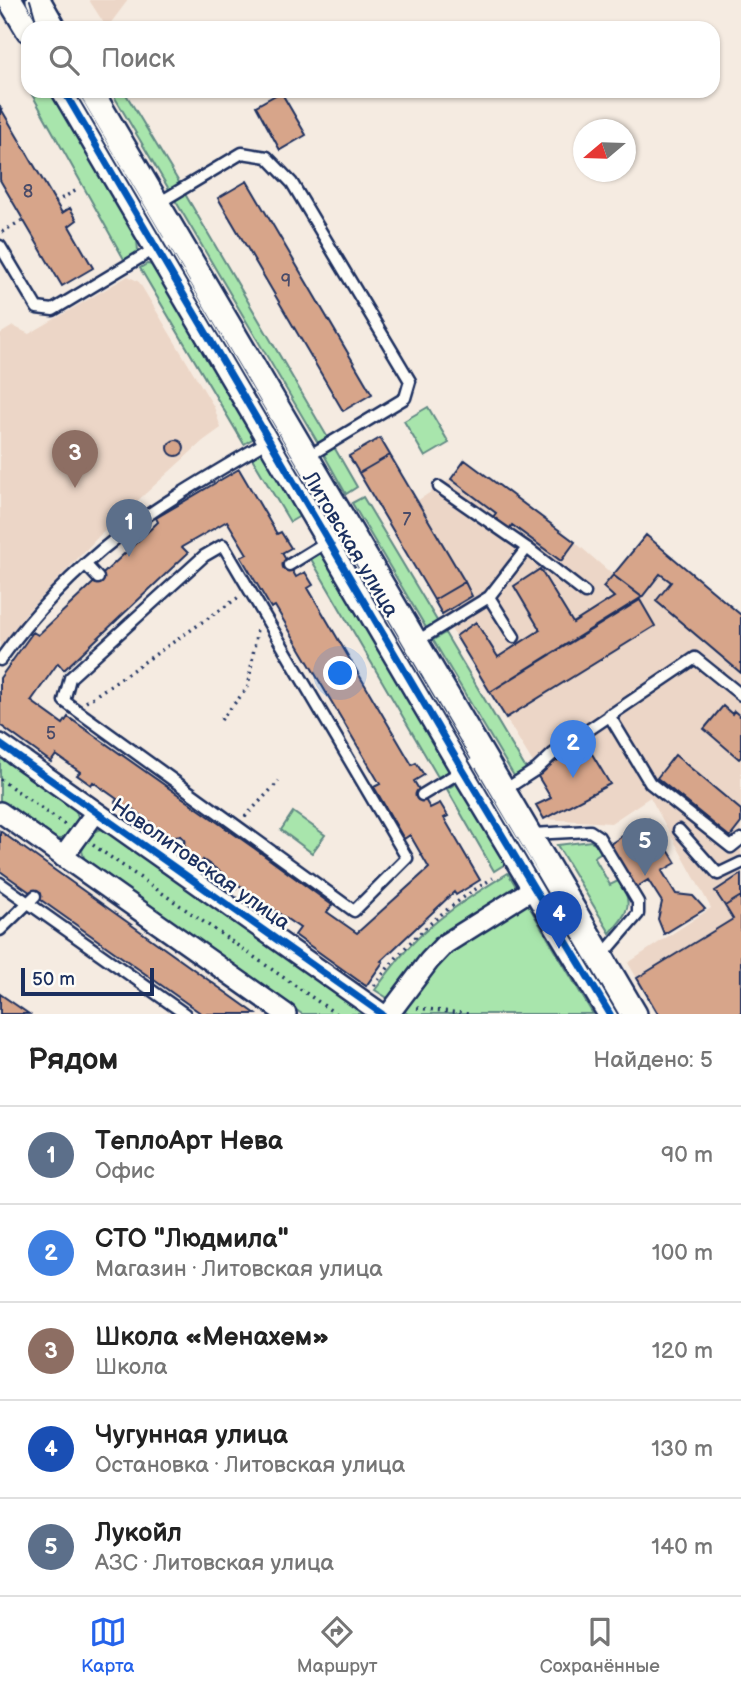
<!DOCTYPE html>
<html lang="ru">
<head>
<meta charset="utf-8">
<style>
	:root { --surface:#fff; --page:#f2f2f2; --text:#222; --muted:#767676; --line:#e0e0e0; --accent:#2563eb }
	body { margin:0; font-family:"Balsamiq Sans",sans-serif; background:var(--page); color:var(--text) }
	.compass { position:absolute; left:573px; top:119px; width:63px; height:63px; border-radius:50%; background:var(--surface); box-shadow:0 2px 5px #0004; rotate:251deg }
	.scale { position:absolute; left:21px; bottom:18px; width:133px; box-sizing:border-box; padding-left:7px; border:4px solid #1b2f5e; border-top:0; font-size:19px; line-height:24px; white-space:nowrap; color:#1b2f5e; -webkit-text-stroke:5px #fdfcf7; paint-order:stroke }
	.you { position:absolute; left:341px; top:674px; width:24px; height:24px; margin:-18px; border:5px solid #fff; border-radius:50%; background:#1a73e8; box-shadow:0 0 0 10px #1a73e833 }
	.badge { display:grid; place-items:center; width:46px; height:46px; border-radius:50%; background:var(--accent); color:#fff; font-size:23px; font-weight:700 }
	.pin { position:absolute; translate:-50% -58px; filter:drop-shadow(0 2px 4px #0008) }
	.pin::after { content:''; position:absolute; top:37px; width:24px; height:21px; background:inherit; clip-path:polygon(0 0,100% 0,50% 100%) }
	.list { margin:0; padding:0; list-style:none }
	h2 { display:flex; justify-content:space-between; align-items:center; height:91px; margin:0; padding:0 28px; font-size:30px }
	h2 small { font-size:23px; font-weight:400; color:var(--muted) }
	.list li { display:grid; grid-template-columns:46px 1fr auto; gap:21px; align-items:center; box-sizing:border-box; height:98px; padding:0 28px; border-top:2px solid var(--line) }
	.list b { display:block; font-size:26px; white-space:nowrap }
	.list p { margin:0; font-size:23px; white-space:nowrap; color:var(--muted) }
	.list em { font-size:23px; font-style:normal; color:var(--muted) }
	.icon { flex:none; width:38px; height:38px; fill:none; stroke:currentColor; stroke-width:2; stroke-linecap:round; stroke-linejoin:round }
	.map { position:relative; flex:none; width:741px; height:1014px; overflow:hidden }
	.search { position:absolute; background:var(--surface); box-shadow:0 2px 5px #0004; left:21px; right:21px; top:21px; height:77px; display:flex; align-items:center; gap:18px; box-sizing:border-box; padding:0 24px; border-radius:21px; color:var(--muted); font-size:26px }
	.sheet { height:581px; background:var(--surface) }
	nav { display:flex; justify-content:space-around; align-items:center; box-sizing:border-box; height:98px; border-top:2px solid var(--line); background:var(--surface); font-size:19px; color:var(--muted) }
	nav a { display:grid; justify-items:center; gap:4px }
	nav .on { color:var(--accent) }
	.map>svg:first-child { display:block }
</style>
</head>
<body>
<div class="map">
<svg width="741" height="1014" viewBox="0 0 741 1014">
	<rect width="100%" height="100%" fill="#f5ebe1"/>
	<filter id="ink" filterUnits="userSpaceOnUse"><feTurbulence type="fractalNoise" baseFrequency=".0143" numOctaves="2"/><feDisplacementMap in="SourceGraphic" scale="14" xChannelSelector="R" yChannelSelector="G"/><feConvolveMatrix kernelMatrix="1 2 1 2 8 2 1 2 1" color-interpolation-filters="sRGB"/></filter>
	<g filter="url(#ink)">
		<path fill="#ecd6c7" d="M89,0H128L107,28Z
			M128,276L139,282L214,407L221,428L203,441L99,536L29,610L0,647V334L13,326L29,334Z
			M465,460L575,542L613,575L646,535L741,615V1014H658L628,963L711,908L650,797L611,823L544,819L536,805L551,798L536,773L538,771L442,614L472,595L417,501L451,479Z"/>
		<path fill="#a8e5ac" stroke="#628a85" stroke-width="2" d="M30,91H51L137,240L138,251L125,261Z
			M111,91H124L180,184L170,191Z
			M185,194L328,438L318,443L175,200Z
			M147,264L153,265L254,438L244,444L140,268Z
			M428,407L449,443L425,457L404,421Z
			M334,447L357,487L346,494L323,453Z
			M262,452L300,516L290,522L252,458Z
			M363,497L439,624L428,631L352,503Z
			M322,552L450,771L438,777L311,559Z
			M445,633L526,769L514,776L433,640Z
			M0,756L75,809L79,820C72,830 68,841 55,839L0,800Z
			M457,783L469,804H476L510,861L494,871L447,789Z
			M293,812L325,835L312,853L281,830Z
			M102,829L106,831L365,1014H302L85,861L82,851C85,842 92,831 102,829Z
			M591,841L597,844L603,851L594,857L610,885L620,880C634,905 628,913 610,933L557,845Z
			M508,873L517,888L462,921L439,938L389,999L375,990C386,975 397,960 410,946C438,916 473,895 508,873Z
			M527,903L593,1014H408L401,1009L443,954Z"/>
		<path fill="#d7a58a" stroke="#1b2f5e" stroke-width="2" fill-rule="evenodd" d="M281,92L306,135L280,150L256,106Z
			M0,107L62,213L70,208L77,220L69,226L93,268L62,286L0,180Z
			M247,181L372,394L343,411L218,198Z
			M380,438L390,455L359,473L349,456Z
			M168 448a8 8 0 1 1 16 0a8 8 0 1 1-16 0Z
			M390,455L465,582L434,600L359,473Z
			M465,460L575,542L561,561L512,525L509,529L493,517L496,513L451,479Z
			M239,469L277,534L281,532L291,548L282,553L296,577L305,572L313,585L308,588L412,765L416,763L424,775L414,781L430,808L440,803L448,816L444,818L480,880L456,895L454,892L381,961L383,962L366,986L295,935L300,928L275,911L273,914L259,904L261,901L239,885L236,888L229,883L223,878L225,875L203,860L201,863L193,858L186,852L188,849L167,834L165,837L149,826L151,823L131,808L128,812L115,802L117,799L93,782L91,785L77,775L80,772L56,755L51,762L0,725V678L33,632L38,635L158,522L156,518ZM227,521L247,554L241,557L271,608L275,606L380,784L374,787L404,839L410,835L429,868L357,933L327,912L332,905L254,848L68,717L63,724L31,701L58,663L64,670L188,553L182,547Z
			M646,535L741,615V673L656,601L671,582L660,574L642,597L613,575Z
			M540,569L573,623L614,597L603,587L613,575L642,597L490,692L456,636L476,622L498,657L540,630L514,586Z
			M465,582L472,596L442,614L434,600Z
			M640,600L655,626L506,718L490,692Z
			M723,706L732,714L734,711L741,717V757L739,759L704,729Z
			M586,744L610,784L544,819L536,805L551,798L536,773Z
			M675,755L741,810V823L730,837L657,778Z
			M649,819L676,863L662,871L676,894L693,896L705,909L664,934L658,919L662,902L648,880L634,889L607,846Z
			M0,831L256,1014H202L0,871Z
			M741,874V896L725,906L715,891Z
			M741,896V1014H658L637,978L733,919L725,906Z
			M0,994L29,1014H0Z"/>
		<g fill="none" stroke-linecap="round" stroke-linejoin="round">
			<defs>
				<path id="service" d="M157,204L242,153L267,157L292,183L410,381L405,398L307,457
					M0,246L37,308L53,310L176,236
					M439,487L527,548L585,593
					M223,545L407,858L354,911L64,701L70,678L204,556Z
					M86,565L98,578
					M289,565L328,541
					M489,597L514,637
					M414,643L489,597L527,548
					M0,660C33,614 74,571 119,536C166,500 218,471 268,441
					M609,715L650,783L731,847L741,839
					M503,791L537,769L553,754L695,658L741,695
					M422,795L483,758
					M679,830L718,874L741,863
					M532,834L590,831L599,837L638,902V914L602,956
					M166,860L178,842
					M0,883L185,1014
					M0,930L35,896"/>
				<path id="minor" d="M0,744L382,1014
					M0,812L286,1014
					M63,857L96,812
					M389,1014L429,961L445,944L553,876"/>
				<path id="tertiary" d="M10,0L28,30
					M38,0L54,28
					M64,91L463,770L610,1014
					M91,91L635,1014"/>
			</defs>
			<use href="#service" stroke="#1b2f5e" stroke-width="15"/>
			<use href="#minor" stroke="#1b2f5e" stroke-width="24"/>
			<use href="#tertiary" stroke="#1b2f5e" stroke-width="28"/>
			<path stroke="#1b2f5e" stroke-width="3.5" stroke-dasharray="2 5" stroke-linecap="butt" d="M55,202L77,190
				M2,232L23,220
				M86,702L239,597
				M221,720L248,687L257,629
				M0,779L65,825
				M245,817L279,781
				M93,845L336,1014
				M374,986C409,938 443,909 493,878
				M417,1008L469,1014"/>
			<use href="#service" stroke="#fdfcf7" stroke-width="10"/>
			<use href="#minor" stroke="#fdfcf7" stroke-width="19"/>
			<use href="#tertiary" stroke="#fdfcf7" stroke-width="23"/>
			<path stroke="#1b2f5e" stroke-width="2" d="M30,0L38,28
				M74,91L618,1014"/>
			<defs>
				<path id="cycleway" d="M64,91L463,770L610,1014
					M0,744L382,1014"/>
			</defs>
			<use href="#cycleway" stroke="#fdfcf7" stroke-width="11"/>
			<use href="#cycleway" stroke="#0057b8" stroke-width="7"/>
		</g>
	</g>
	<g text-anchor="middle" stroke-width="5" stroke-linejoin="round" paint-order="stroke">
		<g font-size="18" fill="#4a4c69">
			<text x="28" y="197">8</text>
			<text x="286" y="287">9</text>
			<text x="407" y="525">7</text>
			<text x="51" y="739">5</text>
		</g>
		<g font-size="21" fill="#1b2f5e" stroke="#fdfcf7">
			<text transform="translate(351 544) rotate(59)" y="7">Литовская улица</text>
			<text transform="translate(201 864) rotate(35)" y="7">Новолитовская улица</text>
		</g>
	</g>
</svg>
<svg class="compass" viewBox="-18 -18 36 36"><path d="M0-13l5 13h-10z" fill="#e53935"/><path d="M0 13l5-13h-10z" fill="#767676"/></svg>
<div class="scale">50 m</div>
<div class="you"></div>
<div class="pin badge" style="left:129px;top:557px;background:#5c6f8a">1</div>
<div class="pin badge" style="left:573px;top:778px;background:#3f7fe0">2</div>
<div class="pin badge" style="left:75px;top:488px;background:#8d6e63">3</div>
<div class="pin badge" style="left:559px;top:949px;background:#1a4fb4">4</div>
<div class="pin badge" style="left:645px;top:876px;background:#5c6f8a">5</div>
<div class="search"><svg class="icon" aria-label="search" viewBox="0 0 24 24"><circle cx="10" cy="10" r="6"/><path d="M15 15l6 6"/></svg>Поиск</div>
</div>
<section class="sheet">
<h2>Рядом<small>Найдено: 5</small></h2>
<ul class="list">
<li><span class="badge" style="background:#5c6f8a">1</span><div><b>ТеплоАрт Нева</b><p>Офис</p></div><em>90 m</em></li>
<li><span class="badge" style="background:#3f7fe0">2</span><div><b>СТО &quot;Людмила&quot;</b><p>Магазин · Литовская улица</p></div><em>100 m</em></li>
<li><span class="badge" style="background:#8d6e63">3</span><div><b>Школа «Менахем»</b><p>Школа</p></div><em>120 m</em></li>
<li><span class="badge" style="background:#1a4fb4">4</span><div><b>Чугунная улица</b><p>Остановка · Литовская улица</p></div><em>130 m</em></li>
<li><span class="badge" style="background:#5c6f8a">5</span><div><b>Лукойл</b><p>АЗС · Литовская улица</p></div><em>140 m</em></li>
</ul>
</section>
<nav>
<a class="on"><svg class="icon" aria-label="map" viewBox="0 0 24 24"><path d="M3 6l6-2 6 2 6-2v14l-6 2-6-2-6 2zM9 4v14M15 6v14"/></svg>Карта</a>
<a><svg class="icon" aria-label="directions" viewBox="0 0 24 24"><path d="M12 3l9 9-9 9-9-9zM9 14v-3h6M13 9l2 2-2 2"/></svg>Маршрут</a>
<a><svg class="icon" aria-label="saved" viewBox="0 0 24 24"><path d="M7 4h10v16l-5-4-5 4z"/></svg>Сохранённые</a>
</nav>
</body>
</html>
